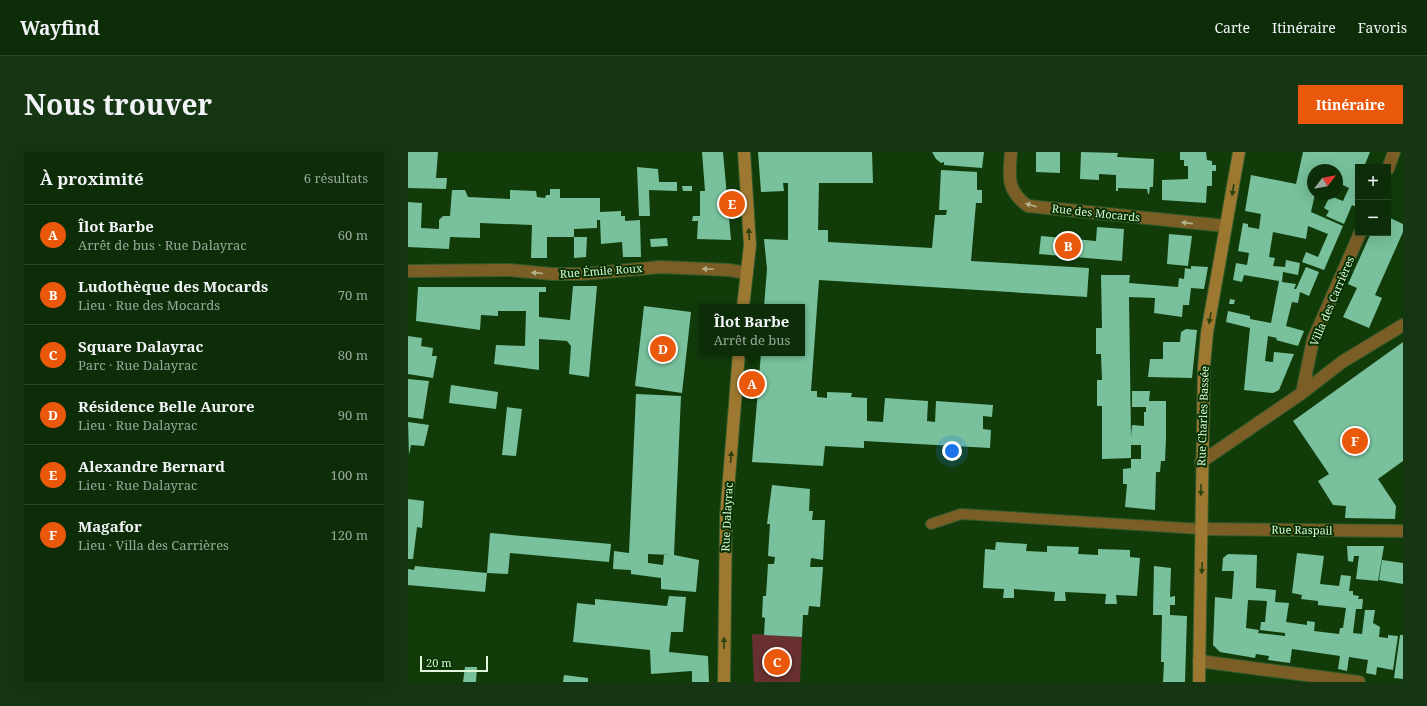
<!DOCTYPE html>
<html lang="fr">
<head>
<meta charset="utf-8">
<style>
	:root { --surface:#0d2d08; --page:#163512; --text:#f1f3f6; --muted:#9aa89c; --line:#2d4929; --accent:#ea580c }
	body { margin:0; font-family:"Noto Serif",serif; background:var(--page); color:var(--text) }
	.controls { position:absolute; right:12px; top:12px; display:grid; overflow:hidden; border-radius:0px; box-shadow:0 4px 16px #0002 }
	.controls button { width:36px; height:36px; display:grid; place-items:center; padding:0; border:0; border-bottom:1px solid var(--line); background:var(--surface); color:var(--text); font:20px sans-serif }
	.compass { position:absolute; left:899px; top:12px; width:36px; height:36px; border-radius:50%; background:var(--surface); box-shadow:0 4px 16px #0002; rotate:59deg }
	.scale { position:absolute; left:12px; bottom:10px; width:68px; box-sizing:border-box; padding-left:4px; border:2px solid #def6da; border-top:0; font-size:11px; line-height:14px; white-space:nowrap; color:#def6da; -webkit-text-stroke:3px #053100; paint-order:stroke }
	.you { position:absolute; left:544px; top:299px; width:14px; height:14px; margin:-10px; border:3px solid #fff; border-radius:50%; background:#1a73e8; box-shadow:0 0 0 6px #1a73e833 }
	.badge { display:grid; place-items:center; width:26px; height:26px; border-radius:50%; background:var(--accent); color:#fff; font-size:13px; font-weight:700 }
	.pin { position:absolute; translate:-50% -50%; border:2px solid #fff; box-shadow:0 1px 4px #0006 }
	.popup { position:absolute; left:291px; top:152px; width:106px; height:52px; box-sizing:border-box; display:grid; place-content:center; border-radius:0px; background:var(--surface); filter:drop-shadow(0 1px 3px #0005); font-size:13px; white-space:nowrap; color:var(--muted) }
	.popup b { font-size:15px; color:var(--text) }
	.popup::after { content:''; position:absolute; left:50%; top:100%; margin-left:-8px; border:8px solid transparent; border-top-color:var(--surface) }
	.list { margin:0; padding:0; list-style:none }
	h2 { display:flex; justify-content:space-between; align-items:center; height:52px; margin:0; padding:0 16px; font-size:17px }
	h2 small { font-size:13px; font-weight:400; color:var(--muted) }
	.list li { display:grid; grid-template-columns:26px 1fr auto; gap:12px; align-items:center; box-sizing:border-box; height:60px; padding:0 16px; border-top:1px solid var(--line) }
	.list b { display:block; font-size:15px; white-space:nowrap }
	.list p { margin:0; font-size:13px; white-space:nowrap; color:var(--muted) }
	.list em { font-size:13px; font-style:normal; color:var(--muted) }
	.map { position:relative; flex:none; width:995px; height:530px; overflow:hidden; border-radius:0px }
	header { display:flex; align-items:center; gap:24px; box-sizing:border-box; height:56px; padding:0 20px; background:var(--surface); border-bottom:1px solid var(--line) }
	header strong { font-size:19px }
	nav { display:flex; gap:22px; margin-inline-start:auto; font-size:14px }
	.intro { display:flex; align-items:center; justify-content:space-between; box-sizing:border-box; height:96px; padding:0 24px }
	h1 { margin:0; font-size:28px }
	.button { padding:10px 18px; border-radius:0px; background:var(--accent); color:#fff; font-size:14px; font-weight:700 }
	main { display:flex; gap:24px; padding:0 24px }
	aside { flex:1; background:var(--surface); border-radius:0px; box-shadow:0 4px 16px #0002 }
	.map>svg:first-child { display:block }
</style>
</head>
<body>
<header>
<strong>Wayfind</strong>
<nav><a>Carte</a><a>Itinéraire</a><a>Favoris</a></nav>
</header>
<div class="intro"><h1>Nous trouver</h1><a class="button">Itinéraire</a></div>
<main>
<aside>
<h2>À proximité<small>6 résultats</small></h2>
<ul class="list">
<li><span class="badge">A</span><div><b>Îlot Barbe</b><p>Arrêt de bus · Rue Dalayrac</p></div><em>60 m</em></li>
<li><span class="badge">B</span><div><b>Ludothèque des Mocards</b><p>Lieu · Rue des Mocards</p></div><em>70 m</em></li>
<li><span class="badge">C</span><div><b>Square Dalayrac</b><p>Parc · Rue Dalayrac</p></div><em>80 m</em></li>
<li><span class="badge">D</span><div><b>Résidence Belle Aurore</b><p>Lieu · Rue Dalayrac</p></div><em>90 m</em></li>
<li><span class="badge">E</span><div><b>Alexandre Bernard</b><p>Lieu · Rue Dalayrac</p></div><em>100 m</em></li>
<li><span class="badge">F</span><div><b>Magafor</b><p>Lieu · Villa des Carrières</p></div><em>120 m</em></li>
</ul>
</aside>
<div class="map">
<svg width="995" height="530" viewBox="0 0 995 530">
	<rect width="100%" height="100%" fill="#113c0a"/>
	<path fill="#683030" d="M344,482L394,485L392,530H346Z"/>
	<path fill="#78c19c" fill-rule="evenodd" d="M0,0H30L28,26H39L38,37L0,36Z
		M294,0H315L323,88L289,87L290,69H284L285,64H292V39H297Z
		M350,0H464L465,31H411L410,78H420V90L524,96L527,63H538L539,58H531L533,18L569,20V38H574V51H568L563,109L681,116L679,145L411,128L403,239H409V245L419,246V240L444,241L443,245L459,246V269L475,270L477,246L520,249L519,269L527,270L528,249L585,253L584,265L575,264V277L583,278L582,296L456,289V296L417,294L415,314L344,310L353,201H394V155H356L359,117L356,87L380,88V31H375L376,39L353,40Z
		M524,0H576L574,16L536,13V10L533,11L528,7Z
		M628,0H652V21L628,20Z
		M673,0L710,1L709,5L746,7L745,35H742L741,42H740L739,37L710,36V39H708V23L691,22V28L672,27Z
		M772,0H798L799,8L804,9V13H808V19H804V34H799L798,51L754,48V28L780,27V14H776V8H772Z
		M895,0H962L956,15H950V56L944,53L936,72L918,64L921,59L916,56L922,44L935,49L941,36L929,30V18H905V42H907L903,60L935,74L916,118L894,110L898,100L910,105L920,82L900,74L898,87L865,80L861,105L867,106L865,114L877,115L878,108L892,111L890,123L875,120L874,130L888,132L886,137H888L898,115L911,120L901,144L892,140L890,151L884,150L878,174L896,179L890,194L868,188L869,186L860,184L857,209L865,210L866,200L886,202L871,238L865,241L836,238L842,176L818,170L820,159L842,164V167L863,171L871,129L836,123L834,130L825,128L828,111L839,113L841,101L830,99L835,71L840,72V75L851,77L853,62L837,59L843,23L888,32Z
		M229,15L250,17L251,30H269V39L241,38L242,64H231Z
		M274,34H284V39H275Z
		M142,37H152V46H192V60L213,59V64H217V69L232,68L233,105H215L214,90L193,92L192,68H189V76L166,77V85H139V106H123L124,73L72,71V86L42,85L41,97L0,95V50L14,51L13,76L31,77V68L35,64H42L44,38H57L60,45L102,47V38L128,39L129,45L137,46L138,43H142Z
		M980,65L995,72V80L967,143L974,146L961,176L935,165L949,136L940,132L963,81H980Z
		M689,75L716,77L714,109L631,102L633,84L688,89Z
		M761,82L784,84L780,114L759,112Z
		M166,85H179L178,105L166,106Z
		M259,86L260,94L243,95L242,87Z
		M783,114L800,115L796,137L783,136L781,153H775L774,165L746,161L747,146L721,145L723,285L724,273L736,274V260H738V255H724V239H742L741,249H758V286L757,309H753L752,320H748L747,358L717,355L719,332H715V317L723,316V307H733V293H723V306L694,307V254H689V228H694L693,202H688V176H694L693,123H722L721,131L770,135L771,126L776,127L777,116L783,117Z
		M165,134H189L181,225L161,222L163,194L159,189L131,187V218L86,212L88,193L117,194L118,159H90V164L73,163L72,178L8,169L10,135H138V140H131V165L162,168Z
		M822,147L827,148L826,152H821Z
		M236,154L283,160L274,241L227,234Z
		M778,177L789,178L784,226L740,225L742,207H755V190H772L773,180Z
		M0,184L14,186L13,194L25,196L24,204H29L25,226L0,222Z
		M995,190V309L970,327L988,354L987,367L937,366L938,354L925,353L910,329L921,322L885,269Z
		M0,227L21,229L15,267L0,265Z
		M43,233L90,240L88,257L41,251Z
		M228,242L273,244L266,403L291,408L288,440L253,437V426L223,422V418L205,417L206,399L221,401ZM240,402L263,403H256L255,413L240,411Z
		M99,255L114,257L108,304L94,303Z
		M0,270L21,273L16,294L3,293L1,303Z
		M364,333L402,337L401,359H405L404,368H417L415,408L403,406L402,415H415L412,455L401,454L400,463H395L394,485L356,483L357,466L354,465L355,444H358L360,412H366L367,405L360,404L362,372H359Z
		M0,347L16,349L14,376L9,375L5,407H0Z
		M82,381L203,392L201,410L102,401L100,422L79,421Z
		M588,390L619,392L618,399L639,400V394L671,395L670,402L690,403V397L722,398V405L732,406L729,444L708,443L709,452H697L698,442L657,440L658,449H646L647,440L606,437V446H595L596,437L575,436L577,397L587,398Z
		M939,394H976L970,429L948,427L951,404H946L945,410L940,409Z
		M889,401L916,404L912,432L931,434L933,423L943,424L941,439H945V443L951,444L950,447H955L954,457H948L945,481L954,482L957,458H967L965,471L972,475L971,485L980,486V483L990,484L985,518L969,515L968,523L958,521L960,508L941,505L939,519L930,517L932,504L884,497L882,511L860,508L861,504L848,502L847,506L812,500L805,493L807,445L824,447L826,419H814L815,406L820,402L849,403L848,436L868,438L867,450L881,451L878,470L899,473V469L907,470L906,479L931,482L932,476H935L938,456L910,453V449L893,447L894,443L884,441ZM840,448L859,449L857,470H853L852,478L877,481V484L850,481L851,478L838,476Z
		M974,408L995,411V432L971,428Z
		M7,414L79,421L77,440L0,433V417L6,418Z
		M746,414L763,416L762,445L767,444V453H762V463L779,464L777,530H755L756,510H753L754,463H745Z
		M261,444L278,445L275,480H263L261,500L300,504L301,530H284V519L243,522L242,498L165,490L169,451L187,453V447L259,454Z
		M992,483H995V527L986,526Z
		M57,515H69L68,530H55Z
		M156,523L180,526V530H155Z"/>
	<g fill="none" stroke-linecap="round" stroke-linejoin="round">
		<defs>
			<path id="lane" d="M523,372L553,362L793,377"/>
			<path id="street" d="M603,0C601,25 598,38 620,54L818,74
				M980,17L986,0
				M0,119L101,118L144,122H175L253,115L321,118L339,121
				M894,241L905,188L952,81
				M793,310L894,241L934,210L995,173
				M793,377L995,379
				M791,509L951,530"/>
			<path id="secondary" d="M335,155L342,93L336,0
				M316,530L318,364L331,201
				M791,530L796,214L799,181L831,0"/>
		</defs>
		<use href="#lane" stroke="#325a2b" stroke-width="12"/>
		<use href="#street" stroke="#325a2b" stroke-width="14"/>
		<use href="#secondary" stroke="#325a2b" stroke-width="14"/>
		<use href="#lane" stroke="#7b5e26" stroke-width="10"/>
		<use href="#street" stroke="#7b5e26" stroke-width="12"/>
		<use href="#secondary" stroke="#9d7831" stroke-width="12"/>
	</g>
	<defs><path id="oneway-solid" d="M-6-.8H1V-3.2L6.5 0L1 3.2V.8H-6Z"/></defs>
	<g fill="#2b430c">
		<use href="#oneway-solid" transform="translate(825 38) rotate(99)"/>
		<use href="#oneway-solid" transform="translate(341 82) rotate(-94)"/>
		<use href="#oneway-solid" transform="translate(802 166) rotate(100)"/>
		<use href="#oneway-solid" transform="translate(323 305) rotate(-85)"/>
		<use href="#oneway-solid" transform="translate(793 338) rotate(90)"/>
		<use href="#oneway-solid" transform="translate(794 416) rotate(93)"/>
		<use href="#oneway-solid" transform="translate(316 491) rotate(-89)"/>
	</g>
	<g fill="#b1b289">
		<use href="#oneway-solid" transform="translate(623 53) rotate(-164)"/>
		<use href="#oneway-solid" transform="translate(779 71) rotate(-174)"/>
		<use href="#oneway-solid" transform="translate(300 117) rotate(-178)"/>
		<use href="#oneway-solid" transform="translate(129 121) rotate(-175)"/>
	</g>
	<g text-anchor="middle" stroke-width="4" stroke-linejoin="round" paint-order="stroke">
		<g font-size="11" fill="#def6da" stroke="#053100">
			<text transform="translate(688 61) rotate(6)" y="4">Rue des Mocards</text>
			<text transform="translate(193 119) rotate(-4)" y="4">Rue Émile Roux</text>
			<text transform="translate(924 149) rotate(-67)" y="4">Villa des Carrières</text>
			<text transform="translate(795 264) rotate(-88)" y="4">Rue Charles Bassée</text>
			<text transform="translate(319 365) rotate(-87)" y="4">Rue Dalayrac</text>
			<text transform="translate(894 378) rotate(1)" y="4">Rue Raspail</text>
		</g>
	</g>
</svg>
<div class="controls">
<button>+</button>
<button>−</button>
</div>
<svg class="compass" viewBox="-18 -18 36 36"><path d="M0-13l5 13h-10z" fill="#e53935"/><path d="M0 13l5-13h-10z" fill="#9aa89c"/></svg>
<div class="scale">20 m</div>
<div class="you"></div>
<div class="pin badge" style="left:344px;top:232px">A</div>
<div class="popup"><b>Îlot Barbe</b>Arrêt de bus</div>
<div class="pin badge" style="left:660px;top:94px">B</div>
<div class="pin badge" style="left:369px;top:510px">C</div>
<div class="pin badge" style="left:255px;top:197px">D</div>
<div class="pin badge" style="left:324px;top:52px">E</div>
<div class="pin badge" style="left:947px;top:289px">F</div>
</div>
</main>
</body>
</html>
